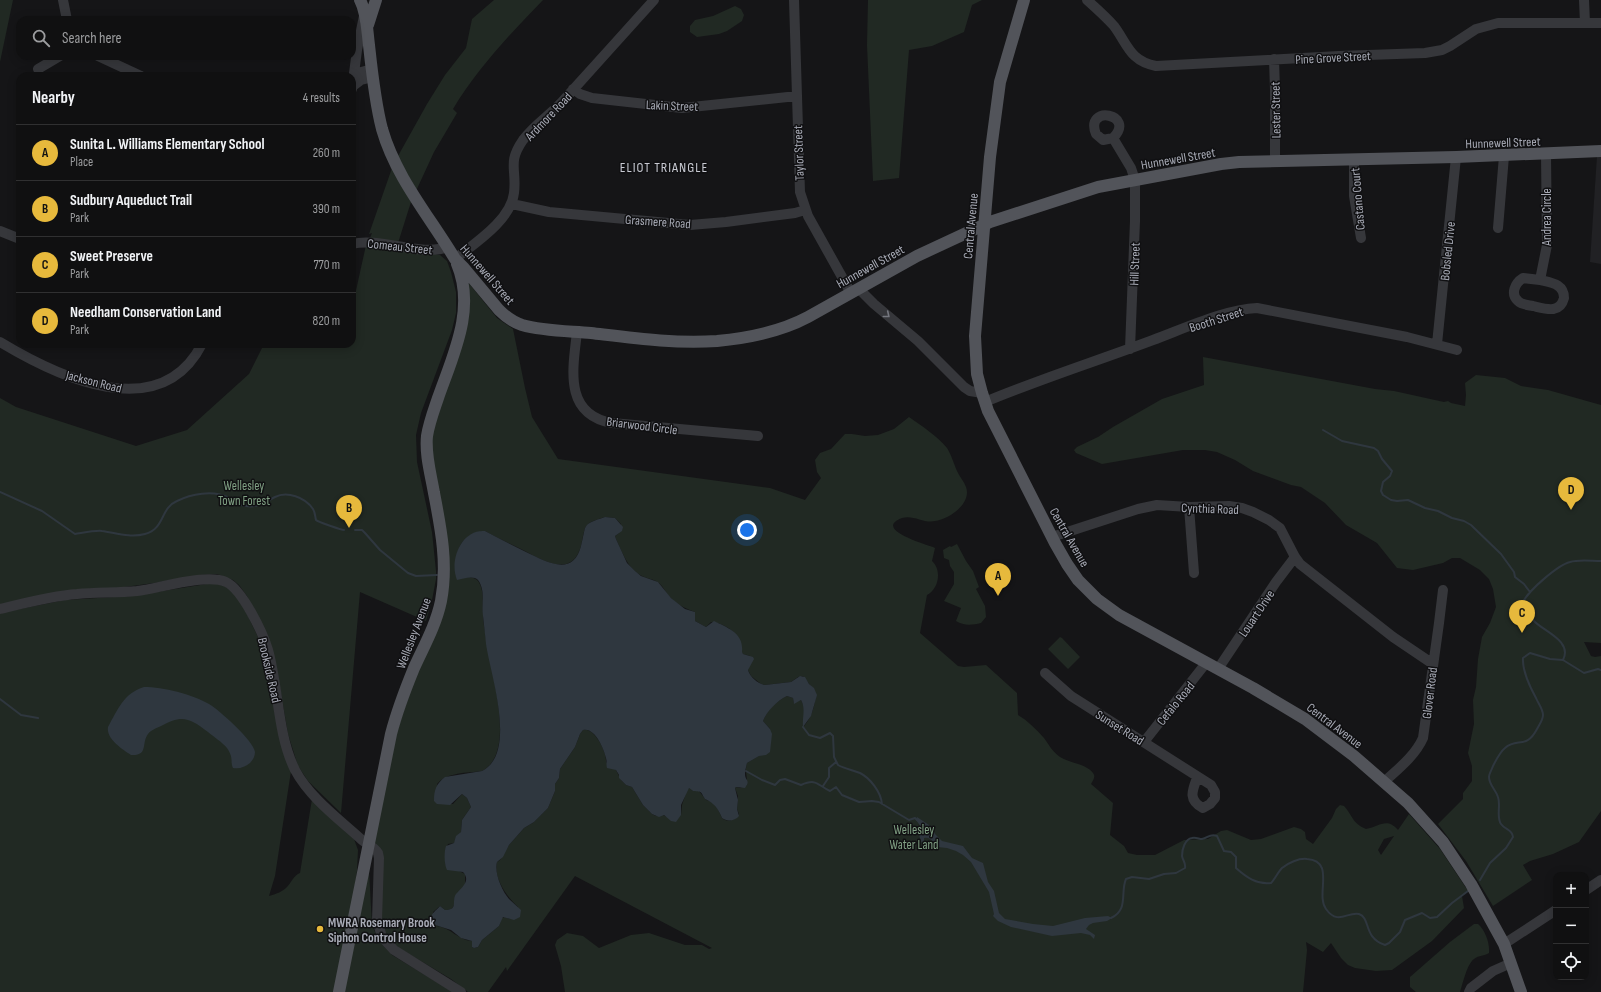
<!DOCTYPE html>
<html lang="en">
<head>
<meta charset="utf-8">
<style>
	:root { --surface:#101011; --page:#1e1e1f; --text:#f1f3f6; --muted:#9c9d9f; --line:#303031; --accent:#e7b93c }
	body { margin:0; font-family:"Sofia Sans Condensed",sans-serif; background:var(--page); color:var(--text) }
	.controls { position:absolute; right:12px; bottom:12px; display:grid; overflow:hidden; border-radius:8px; box-shadow:0 2px 10px #0003 }
	.controls button { width:36px; height:36px; display:grid; place-items:center; padding:0; border:0; border-bottom:1px solid var(--line); background:var(--surface); color:var(--text); font:20px sans-serif }
	.you { position:absolute; left:747px; top:530px; width:14px; height:14px; margin:-10px; border:3px solid #fff; border-radius:50%; background:#1a73e8; box-shadow:0 0 0 6px #1a73e833 }
	.badge { display:grid; place-items:center; width:26px; height:26px; border-radius:50%; background:var(--accent); color:#111; font-size:13px; font-weight:700 }
	.pin { position:absolute; translate:-50% -33px; filter:drop-shadow(0 1px 2px #0008) }
	.pin::after { content:''; position:absolute; top:21px; width:14px; height:12px; background:inherit; clip-path:polygon(0 0,100% 0,50% 100%) }
	.list { margin:0; padding:0; list-style:none }
	h2 { display:flex; justify-content:space-between; align-items:center; height:52px; margin:0; padding:0 16px; font-size:17px }
	h2 small { font-size:13px; font-weight:400; color:var(--muted) }
	.list li { display:grid; grid-template-columns:26px 1fr auto; gap:12px; align-items:center; box-sizing:border-box; height:56px; padding:0 16px; border-top:1px solid var(--line) }
	.list b { display:block; font-size:15px; white-space:nowrap }
	.list p { margin:0; font-size:13px; white-space:nowrap; color:var(--muted) }
	.list em { font-size:13px; font-style:normal; color:var(--muted) }
	.icon { flex:none; width:22px; height:22px; fill:none; stroke:currentColor; stroke-width:2; stroke-linecap:round; stroke-linejoin:round }
	.map { position:relative; flex:none; width:1601px; height:992px; overflow:hidden }
	.search { position:absolute; background:var(--surface); box-shadow:0 2px 10px #0003; left:16px; top:16px; width:340px; height:44px; display:flex; align-items:center; gap:10px; box-sizing:border-box; padding:0 14px; border-radius:12px; color:var(--muted); font-size:15px }
	.panel { position:absolute; background:var(--surface); box-shadow:0 2px 10px #0003; left:16px; top:72px; width:340px; height:276px; border-radius:12px }
	.map>svg:first-child { display:block }
</style>
</head>
<body>
<div class="map">
<svg width="1601" height="992" viewBox="0 0 1601 992">
	<rect width="100%" height="100%" fill="#151517"/>
	<path fill="#212124" d="M1597,156H1601V264L1590,262Z"/>
	<path fill="#212923" fill-rule="evenodd" d="M0,0H13L0,62Z
		M494,0H543C510,34 478,68 453,109L457,113L434,152L416,191L398,156L427,104L445,75L466,48L472,19Z
		M868,0H982L972,5L964,32L932,46L909,50L899,178L873,181L867,45Z
		M735,6L741,9L744,15L742,21L727,31L719,34L697,37L690,32V26L695,20L713,16Z
		M392,168L411,202L398,243L370,238L372,233L369,234Z
		M366,245L440,255L447,261L451,272L456,292V313L452,330L421,413L416,435L417,462L432,532L436,571V579L432,600L426,621L360,592L341,813L308,781L298,766L288,734L276,664L247,596L239,585L233,580L217,574L200,575L154,583L0,604V398L16,407L136,446L187,430L249,374L264,344H352V296L355,295Z
		M467,281L497,318L513,329L525,388L532,417L558,459L770,488L805,500L821,478L817,472L815,460L820,453L831,449L845,434H852L865,436L878,435L894,429L909,417C922,426 937,436 947,448C951,454 954,464 957,471C959,476 964,481 966,487C972,504 949,519 935,521C922,524 910,511 896,521C881,532 928,545 935,548L932,561C942,570 939,589 927,595L920,633L958,666L964,667L986,665L1017,693L1018,715C1028,721 1036,729 1044,738C1049,745 1052,751 1060,757C1069,763 1087,764 1093,773C1096,777 1093,780 1091,784L1113,803L1110,835L1124,846L1128,853L1137,855H1155L1184,840L1208,839L1221,831L1227,830L1251,840L1261,839L1294,827L1301,829L1305,832L1306,839L1313,844L1332,818L1336,809L1340,805L1344,806C1353,816 1352,823 1366,829C1380,826 1387,817 1398,830L1409,814L1440,849L1468,891L1462,896L1464,908L1432,941L1392,970L1376,971L1355,968L1348,965L1341,958L1331,943L1323,952L1306,942L1307,950L1303,992H565L561,966L555,945L557,940L567,933L583,936L599,948L631,935L649,933L685,945H702L709,949L712,948L575,876L507,971L506,967L488,992H468L451,979L399,948L388,937L382,926L373,844L396,735L443,592L426,445L460,339ZM605,517L615,518L621,524L619,533L615,536L616,539C622,552 628,569 642,576C648,579 654,579 659,583C664,587 666,594 671,598C678,605 686,609 695,612V621L706,627L711,622C726,623 744,636 741,652L743,654L750,656L748,670L751,676L761,684L765,685L791,682L798,677L803,676L816,693C815,705 812,717 804,726V707L801,700L794,703L793,698L787,696C777,701 767,710 763,721L770,729V749L747,763C744,773 749,780 746,786L740,788L736,787L735,788L738,796L737,809L739,814C735,820 728,823 722,818C719,811 715,801 706,800L699,791H693L688,787L682,805L681,815L667,817L663,815L656,816L652,814L643,805L632,787L626,785L621,780L616,770L606,762C607,753 595,727 583,730L580,734L575,747L560,769L559,778L555,784V791L548,808L534,822L524,828L509,845L500,860L497,862C493,878 507,897 518,907L509,919L505,917L502,918L499,926L482,940L478,947L474,948L472,947V941C458,940 451,928 437,926L433,912L440,906L445,910C458,910 452,903 456,895C458,892 462,889 465,885V874L445,864V852L448,844L454,843L461,832L462,820L471,807L467,798L462,794L453,804H441L437,784C447,772 467,773 482,771C519,752 488,664 485,632C484,626 483,620 483,614C482,603 485,591 478,581C475,576 462,577 456,576C454,553 459,534 485,531C498,538 510,544 523,550C542,560 572,579 581,546C586,525 582,524 605,517ZM1394,836L1381,855L1378,850L1384,839Z
		M1203,357L1375,389L1394,391L1444,402L1448,401L1451,403L1465,406L1466,395L1465,383L1476,375L1505,378L1521,386L1548,390L1601,405V643L1584,642L1591,656L1595,657L1601,656V811L1579,842L1553,854L1530,861L1523,865L1532,880L1493,906L1466,861L1438,824L1463,799V793L1472,781V766L1468,753L1474,724L1473,700L1476,687L1478,659L1482,637L1490,623L1496,607L1493,589L1489,579L1480,570L1460,558H1452L1443,563L1413,570L1397,568L1377,543L1346,525L1325,503L1301,487L1291,485L1253,471L1235,460L1217,452L1205,450H1183L1102,464L1076,453L1074,450L1077,447L1098,437L1113,427L1162,399L1204,385Z
		M957,544L966,561L973,571L979,587L976,589L985,606L986,617L981,623C972,625 964,626 956,621L961,608L944,601L954,584V572L950,566L949,560L944,558L943,550L950,546L951,547Z
		M213,583C217,584 224,585 228,588C241,597 255,631 262,646L291,771L275,876L269,896C276,894 282,892 287,887C291,883 294,875 300,873L312,799L354,839L358,850L357,871L352,905L334,992H0V613L65,600L131,596Z
		M1060,637L1062,638L1080,657L1068,669L1048,649Z
		M369,870L372,925L379,941L392,955L453,992H344Z
		M1474,924H1478C1485,930 1490,943 1489,953C1484,956 1479,955 1474,959C1467,964 1463,983 1460,992H1416L1410,987V977L1450,942Z"/>
	<path fill="#2f373f" d="M605,517L615,518L623,527L622,531L615,536L616,539L627,563L635,571L641,576L658,582L671,598L685,609L695,612V621L706,627L714,621C728,628 744,633 742,652L743,654L753,657L754,659L748,670C750,677 758,684 765,685L791,682L800,676L805,677L809,684L814,688L817,695L811,716L803,727C802,717 806,709 801,700L794,704L793,698L787,696C777,701 767,711 763,721L770,729L772,734L770,752L766,755L759,756L747,763C746,767 745,771 745,774C745,781 751,780 745,788L736,787L735,788L738,800L737,809L739,816C735,821 727,822 722,818C718,808 714,803 705,799C700,791 703,792 693,791L689,788L681,805V815L676,822L671,821L664,815L659,817L652,814L643,805L632,787L626,785L619,778V775L616,770L607,768C606,764 607,761 606,758C604,749 595,727 583,730L580,734L575,747L560,769L559,778L555,784V791L548,808L534,822L524,828L509,845L503,857L497,862C494,873 502,891 509,899C513,903 517,906 521,910L520,917L514,920L503,917L499,926L482,940L478,947L474,948L472,947V941L461,938L451,930L435,925C427,915 434,913 440,906L445,910C459,910 451,901 456,894C462,887 471,881 463,872L447,870C444,864 444,852 446,846L454,843L456,836L461,832L462,820L471,807L467,798L462,794L450,805L437,804L434,801C434,790 436,784 445,777L482,771C518,753 490,673 486,644C485,634 484,625 483,616C481,604 486,591 478,580C473,575 463,579 457,580C449,561 461,529 485,531C498,538 512,545 526,552C545,561 573,578 581,546C587,523 581,525 605,517Z
		M144,687C163,687 192,694 209,704C218,709 254,741 255,752C255,756 253,760 250,763C245,767 240,769 233,768C230,762 234,758 227,748C222,742 214,737 208,732C190,718 182,714 161,726C157,728 151,730 148,734C141,743 149,756 131,755C122,749 106,739 108,727C118,709 124,693 144,687Z
		M917,817L932,827L935,834L942,841L963,846L972,858L983,863L988,882L994,891L999,913L1005,919L1033,924L1053,926L1085,918L1108,916L1112,918L1107,921L1093,923L1089,925L1086,929L1095,935L1094,939L1090,935L1081,933L1052,936L1011,927L998,921L993,916L994,914L989,892L971,862L963,855L956,851L947,848L937,847C933,843 931,836 924,838V844H922L919,835L921,827L916,820Z"/>
	<g fill="none" stroke-linecap="round" stroke-linejoin="round">
		<path stroke="#2f373f" stroke-width="2" d="M1323,430L1342,441L1374,448L1378,451L1382,459L1392,471L1390,476L1383,482L1381,491L1383,495L1391,500L1397,501L1408,500L1425,508L1438,511L1452,518L1464,521L1471,525L1501,554L1514,572L1515,577L1524,584L1530,592
			M0,492L42,511L75,534C82,533 96,530 102,531C116,533 130,538 145,534C165,529 160,508 177,501C191,494 213,490 227,497C234,501 238,506 246,506C258,508 265,502 275,497C287,491 305,497 313,509C315,512 315,516 316,520C318,522 342,530 344,530
			M355,530H362L365,533L380,550L408,573L416,576L437,575
			M1563,660C1573,641 1543,631 1534,621C1530,616 1526,608 1523,602C1529,590 1558,565 1570,562C1579,559 1591,561 1601,561
			M0,699L21,715L38,718
			M803,727L809,735L820,738L830,733L833,736L834,757L838,765C845,769 853,770 860,773C870,778 881,792 882,804
			M746,771L762,780L775,785L780,780L785,779L801,785C817,778 817,785 830,791L836,787L842,795L859,802L872,801L879,802L909,820L915,818L917,820
			M823,786L829,777V768L836,762
			M1480,880L1490,863L1506,848L1513,837C1512,829 1505,830 1501,824C1496,817 1501,805 1498,797C1496,790 1489,785 1489,777C1489,774 1492,769 1493,766C1496,760 1500,752 1505,748C1517,737 1526,750 1537,729C1539,725 1543,720 1543,715C1543,709 1538,703 1536,698C1530,687 1522,671 1523,658L1530,653L1550,659L1563,660L1584,673L1598,669L1601,670
			M1111,918C1129,910 1120,892 1126,879L1132,877L1149,879L1164,874L1176,873L1185,868C1186,863 1183,861 1182,856C1182,849 1185,839 1192,838C1196,837 1199,839 1202,839C1208,838 1210,833 1217,836L1224,851L1231,852L1236,857V868C1246,877 1257,885 1271,883C1275,879 1278,872 1282,868C1288,863 1299,858 1307,859C1336,861 1315,894 1326,909C1338,926 1348,911 1359,914C1371,918 1363,938 1385,945L1389,943L1400,932L1405,920L1422,913L1430,918L1437,917L1452,903L1468,891"/>
		<path stroke="#36373b" stroke-width="10" d="M63,0L67,20
			M794,0L800,192L808,216L851,293
			M1087,0C1096,8 1106,17 1114,26C1128,45 1130,61 1156,66L1339,56L1425,53L1442,50L1450,46L1476,29L1498,23H1601
			M1584,0L1585,23
			M98,56L141,76
			M1274,59L1275,90V161
			M38,69L60,56
			M354,74L372,69
			M353,86L361,80L373,77
			M352,89L357,50L364,16
			M573,89L580,94L592,98L682,108L797,96
			M1113,138L1103,140L1096,134C1084,104 1137,114 1113,138L1131,168L1135,180V221L1130,349
			M1354,161V196L1361,238
			M512,204L549,212L690,225L726,222L795,213L805,210
			M1498,228L1504,156
			M0,231L20,239
			M352,244C380,237 422,257 447,247
			M455,259C475,243 511,220 514,193C517,169 507,163 523,140C534,125 550,115 562,102C593,68 623,34 654,0
			M1540,280C1552,283 1564,284 1564,298C1560,314 1546,309 1533,306C1528,305 1522,305 1518,301C1510,294 1515,283 1523,278L1540,280L1547,245L1546,154
			M859,289L874,304L918,341L964,387L970,391L982,393
			M577,332C573,368 563,414 612,423L758,436
			M0,342C58,377 160,426 202,344
			M1437,344L1456,157
			M985,402C1040,379 1097,361 1153,340C1183,329 1226,309 1257,308L1407,337L1457,350
			M1189,507L1194,573
			M1052,537L1138,509L1157,505L1189,507L1229,506L1242,508L1253,512L1269,520L1280,528L1295,557L1300,564L1393,637L1433,664
			M0,609C25,603 51,596 77,594C97,592 117,593 137,591C160,588 207,573 226,582C242,589 263,633 268,650C279,689 277,733 295,770C310,798 339,819 362,840C367,844 375,847 378,853L379,858L377,920L382,937L394,950L461,992
			M1218,669L1276,582L1295,557
			M1045,673L1071,696L1211,785L1215,792V798L1210,804L1203,808C1188,800 1192,791 1197,778
			M1144,742L1206,663
			M1384,782C1398,769 1415,756 1423,738L1439,623L1443,590
			M1586,890L1601,880
			M1504,944L1556,910
			M1469,992L1471,988L1493,971L1511,963"/>
		<path stroke="#52545a" stroke-width="12" d="M360,0C367,13 367,30 369,45C372,73 375,102 382,129C396,178 430,217 455,259L464,268L499,310C505,316 513,322 522,325C543,331 568,331 591,333C633,338 675,344 717,341C749,338 780,332 808,317L917,256L990,222L1098,187L1221,164L1239,162L1456,157L1601,151
			M1024,0L1000,82L990,157L975,336L977,374L982,393L988,411L1055,543L1067,564L1078,580L1097,599L1119,615L1253,688L1305,719L1354,756L1408,803L1443,842L1471,884L1504,944L1521,992
			M368,25L376,0
			M339,992L391,734C397,711 405,690 414,668C424,646 436,625 441,601C448,564 441,529 434,493C431,475 425,455 427,436C429,423 434,410 438,398C453,355 476,309 457,264"/>
	</g>
	<defs><path id="oneway-chevron" d="M-2-3.5L2.5 0L-2 3.5" fill="none" stroke-width="1.6" stroke-linecap="round" stroke-linejoin="round"/></defs>
	<use stroke="#75777f" href="#oneway-chevron" transform="translate(887 315) rotate(39)"/>
	<circle fill="#e7b93c" stroke="#101012" stroke-width="1.5" cx="320" cy="929" r="4"/>
	<g text-anchor="middle" stroke-width="3" stroke-linejoin="round" paint-order="stroke">
		<g font-size="13" fill="#a8abb6" stroke="#101012">
			<text transform="translate(1333 57) rotate(-3)" y="5">Pine Grove Street</text>
			<text transform="translate(672 105) rotate(2)" y="5">Lakin Street</text>
			<text transform="translate(1275 110) rotate(-91)" y="5">Lester Street</text>
			<text transform="translate(548 116) rotate(-46)" y="5">Ardmore Road</text>
			<text transform="translate(1503 142) rotate(-2)" y="5">Hunnewell Street</text>
			<text transform="translate(798 153) rotate(-92)" y="5">Taylor Street</text>
			<text transform="translate(1178 158) rotate(-10)" y="5">Hunnewell Street</text>
			<text transform="translate(1357 199) rotate(-95)" y="5">Castano Court</text>
			<text transform="translate(1546 217) rotate(-90)" y="5">Andrea Circle</text>
			<text transform="translate(658 221) rotate(4)" y="5">Grasmere Road</text>
			<text transform="translate(970 226) rotate(-85)" y="5">Central Avenue</text>
			<text transform="translate(400 246) rotate(6)" y="5">Comeau Street</text>
			<text transform="translate(1447 251) rotate(-84)" y="5">Bobsled Drive</text>
			<text transform="translate(1134 264) rotate(-88)" y="5">Hill Street</text>
			<text transform="translate(870 266) rotate(-29)" y="5">Hunnewell Street</text>
			<text transform="translate(488 274) rotate(49)" y="5">Hunnewell Street</text>
			<text transform="translate(1216 319) rotate(-18)" y="5">Booth Street</text>
			<text transform="translate(94 381) rotate(14)" y="5">Jackson Road</text>
			<text transform="translate(642 425) rotate(7)" y="5">Briarwood Circle</text>
			<text transform="translate(1210 508) rotate(2)" y="5">Cynthia Road</text>
			<text transform="translate(1070 537) rotate(60)" y="5">Central Avenue</text>
			<text transform="translate(1256 613) rotate(-56)" y="5">Louart Drive</text>
			<text transform="translate(413 633) rotate(-69)" y="5">Wellesley Avenue</text>
			<text transform="translate(270 670) rotate(77)" y="5">Brookside Road</text>
			<text transform="translate(1429 693) rotate(-83)" y="5">Glover Road</text>
			<text transform="translate(1175 703) rotate(-51)" y="5">Cefalo Road</text>
			<text transform="translate(1335 725) rotate(37)" y="5">Central Avenue</text>
			<text transform="translate(1120 727) rotate(32)" y="5">Sunset Road</text>
		</g>
		<g font-size="13" fill="#80a084" stroke="#101012">
			<text x="244" y="490">Wellesley<tspan x="244" dy="15">Town Forest</tspan></text>
			<text x="914" y="834">Wellesley<tspan x="914" dy="15">Water Land</tspan></text>
		</g>
		<g font-size="13" font-weight="bold" fill="#a8abb6" stroke="#101012" text-anchor="start">
			<text x="328" y="927">MWRA Rosemary Brook<tspan x="328" dy="15">Siphon Control House</tspan></text>
		</g>
		<g font-size="14" letter-spacing="1" fill="#c8cad2" stroke="#101012">
			<text x="664" y="172">ELIOT TRIANGLE</text>
		</g>
	</g>
</svg>
<div class="controls">
<button>+</button>
<button>−</button>
<button><svg class="icon" aria-label="locate" viewBox="0 0 24 24"><circle cx="12" cy="12" r="6"/><path d="M12 2v4M12 18v4M2 12h4M18 12h4"/></svg></button>
</div>
<div class="you"></div>
<div class="pin badge" style="left:998px;top:596px">A</div>
<div class="pin badge" style="left:349px;top:528px">B</div>
<div class="pin badge" style="left:1522px;top:633px">C</div>
<div class="pin badge" style="left:1571px;top:510px">D</div>
<div class="search"><svg class="icon" aria-label="search" viewBox="0 0 24 24"><circle cx="10" cy="10" r="6"/><path d="M15 15l6 6"/></svg>Search here</div>
<section class="panel">
<h2>Nearby<small>4 results</small></h2>
<ul class="list">
<li><span class="badge">A</span><div><b>Sunita L. Williams Elementary School</b><p>Place</p></div><em>260 m</em></li>
<li><span class="badge">B</span><div><b>Sudbury Aqueduct Trail</b><p>Park</p></div><em>390 m</em></li>
<li><span class="badge">C</span><div><b>Sweet Preserve</b><p>Park</p></div><em>770 m</em></li>
<li><span class="badge">D</span><div><b>Needham Conservation Land</b><p>Park</p></div><em>820 m</em></li>
</ul>
</section>
</div>
</body>
</html>
